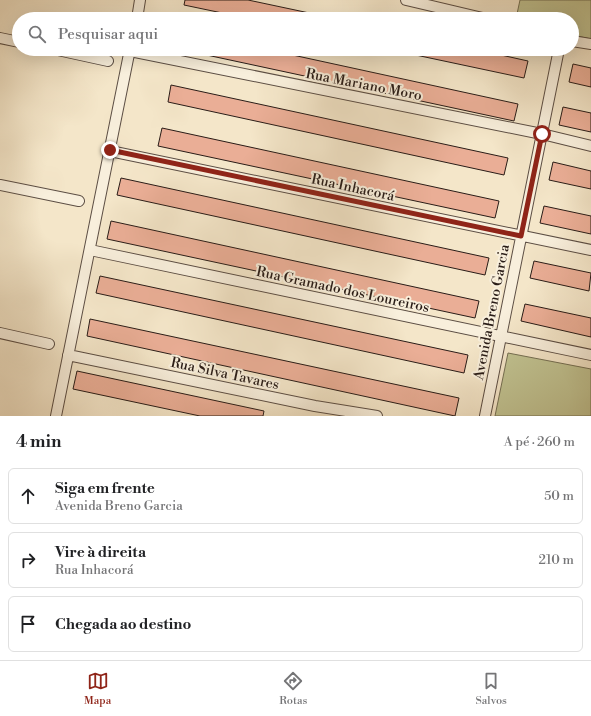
<!DOCTYPE html>
<html lang="pt">
<head>
<meta charset="utf-8">
<style>
	:root { --surface:#fff; --page:#f6f6f6; --text:#202124; --muted:#757577; --line:#e0e0e0; --accent:#8f2418 }
	body { margin:0; font-family:"Libre Bodoni",serif; background:var(--page); color:var(--text) }
	.stop { position:absolute; width:12px; height:12px; margin:-9px; border:3px solid #8f2418; border-radius:50%; background:#fff }
	.stop.end { background:#8f2418; border-color:#fff; box-shadow:0 1px 4px #0008 }
	.list { margin:0; padding:0; list-style:none }
	h2 { display:flex; justify-content:space-between; align-items:center; height:52px; margin:0; padding:0 16px; font-size:17px }
	h2 small { font-size:13px; font-weight:400; color:var(--muted) }
	.list li { display:grid; grid-template-columns:26px 1fr auto; gap:12px; align-items:center; box-sizing:border-box; height:56px; margin:0 8px 8px; padding:0 8px; border:1px solid var(--line); border-radius:6px }
	.list b { display:block; font-size:15px; white-space:nowrap }
	.list p { margin:0; font-size:13px; white-space:nowrap; color:var(--muted) }
	.list em { font-size:13px; font-style:normal; color:var(--muted) }
	.icon { flex:none; width:22px; height:22px; fill:none; stroke:currentColor; stroke-width:2; stroke-linecap:round; stroke-linejoin:round }
	.map { position:relative; flex:none; width:591px; height:416px; overflow:hidden }
	.search { position:absolute; background:var(--surface); box-shadow:0 4px 16px #0002; left:12px; right:12px; top:12px; height:44px; display:flex; align-items:center; gap:10px; box-sizing:border-box; padding:0 14px; border-radius:22px; color:var(--muted); font-size:15px }
	.sheet { height:244px; background:var(--surface) }
	nav { display:flex; justify-content:space-around; align-items:center; box-sizing:border-box; height:56px; border-top:1px solid var(--line); background:var(--surface); font-size:11px; color:var(--muted) }
	nav a { display:grid; justify-items:center; gap:2px }
	nav .on { color:var(--accent) }
	.map>svg:first-child { display:block }
</style>
</head>
<body>
<div class="map">
<svg width="591" height="416" viewBox="0 0 591 416">
	<rect width="100%" height="100%" fill="#f4e6c9"/>
	<filter id="stains"><feTurbulence type="fractalNoise" baseFrequency=".005" numOctaves="4"/><feColorMatrix values="0 0 0 0 .2 0 0 0 0 .09 0 0 0 0 .02 0 0 0 .5 -.17"/></filter>
	<radialGradient id="worn" r=".72"><stop offset=".6" stop-color="#630" stop-opacity="0"/><stop offset="1" stop-color="#630" stop-opacity=".3"/></radialGradient>
	<path fill="#c1c392" stroke="#757054" d="M520,0H591V39L572,35V19H541L517,14Z
		M508,353L591,369V416H495Z"/>
	<path fill="#eaae96" stroke="#291c17" d="M185,0H248L314,14L313,19H251L184,5Z
		M202,49H265L518,104L514,121L202,54Z
		M412,49H474L528,61L524,78L411,54Z
		M573,64L591,68V87L569,82Z
		M171,85L508,158L504,175L168,102Z
		M563,107L591,113V132L559,125Z
		M162,128L499,201L495,218L158,146Z
		M553,162L591,171V189L549,180Z
		M121,178L489,258L485,275L117,195Z
		M544,206L591,216V234L540,223Z
		M111,221L479,301L475,318L107,239Z
		M534,261L591,273L589,291L530,278Z
		M100,276L468,355L464,373L96,293Z
		M525,304L591,318V337L521,321Z
		M90,319L459,398L455,416L87,336Z
		M77,371L264,411L263,416H200L73,389Z"/>
	<g fill="none" stroke-linecap="round" stroke-linejoin="round">
		<defs>
			<path id="street" d="M406,0L487,19
				M137,19L140,0
				M0,38L19,42
				M572,41L591,44
				M53,49L108,61
				M130,51L542,134L591,146
				M110,151L591,250
				M0,185L79,201
				M90,250L591,355
				M0,333L49,344
				M68,355L315,406L377,416
				M56,416L130,49
				M485,416L559,49"/>
		</defs>
		<use href="#street" stroke="#5c4e44" stroke-width="12"/>
		<use href="#street" stroke="#f8efdc" stroke-width="10"/>
	</g>
	<g fill="none" stroke-linecap="round" stroke-linejoin="round">
		<path stroke="#8f2418" stroke-width="5" d="M110,150L521,236L542,134"/>
	</g>
	<g text-anchor="middle" stroke-width="4" stroke-linejoin="round" paint-order="stroke">
		<g font-size="14" fill="#291c17" stroke="#f8efdc">
			<text transform="translate(364 84) rotate(11)" y="5">Rua Mariano Moro</text>
			<text transform="translate(353 187) rotate(12)" y="5">Rua Inhacorá</text>
			<text transform="translate(343 289) rotate(12)" y="5">Rua Gramado dos Loureiros</text>
			<text transform="translate(491 312) rotate(-79)" y="5">Avenida Breno Garcia</text>
			<text transform="translate(225 373) rotate(12)" y="5">Rua Silva Tavares</text>
		</g>
	</g>
	<rect width="100%" height="100%" filter="url(#stains)"/>
	<rect width="100%" height="100%" fill="url(#worn)"/>
</svg>
<div class="stop" style="left:542px;top:134px"></div>
<div class="stop end" style="left:110px;top:150px"></div>
<div class="search"><svg class="icon" aria-label="search" viewBox="0 0 24 24"><circle cx="10" cy="10" r="6"/><path d="M15 15l6 6"/></svg>Pesquisar aqui</div>
</div>
<section class="sheet">
<h2>4 min<small>A pé · 260 m</small></h2>
<ul class="list">
<li><svg class="icon" aria-label="ahead" viewBox="0 0 24 24"><path d="M12 20V5M6 11l6-6 6 6"/></svg><div><b>Siga em frente</b><p>Avenida Breno Garcia</p></div><em>50 m</em></li>
<li><svg class="icon" aria-label="right" viewBox="0 0 24 24"><path d="M7 20v-9h11M14 6l5 5-5 5"/></svg><div><b>Vire à direita</b><p>Rua Inhacorá</p></div><em>210 m</em></li>
<li><svg class="icon" aria-label="arrive" viewBox="0 0 24 24"><path d="M6 21V4h12l-3 4 3 4H6"/></svg><div><b>Chegada ao destino</b></div></li>
</ul>
</section>
<nav>
<a class="on"><svg class="icon" aria-label="map" viewBox="0 0 24 24"><path d="M3 6l6-2 6 2 6-2v14l-6 2-6-2-6 2zM9 4v14M15 6v14"/></svg>Mapa</a>
<a><svg class="icon" aria-label="directions" viewBox="0 0 24 24"><path d="M12 3l9 9-9 9-9-9zM9 14v-3h6M13 9l2 2-2 2"/></svg>Rotas</a>
<a><svg class="icon" aria-label="saved" viewBox="0 0 24 24"><path d="M7 4h10v16l-5-4-5 4z"/></svg>Salvos</a>
</nav>
</body>
</html>
